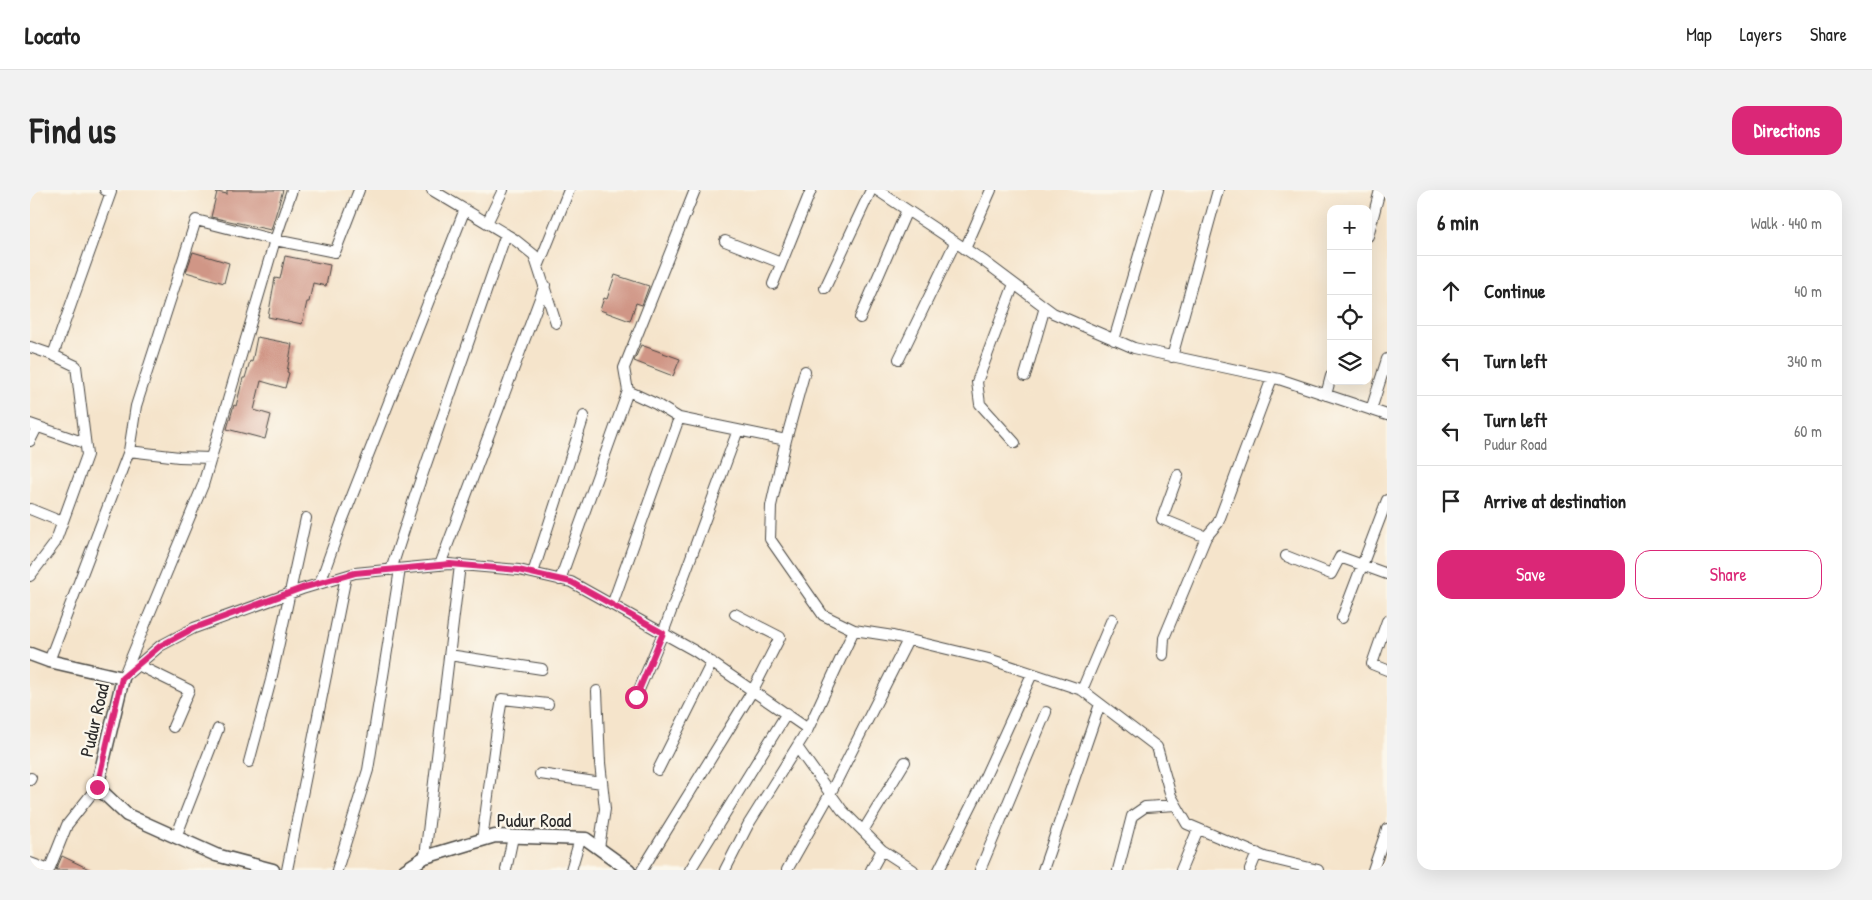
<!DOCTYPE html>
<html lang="en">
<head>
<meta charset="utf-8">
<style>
	:root { --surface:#fff; --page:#f2f2f2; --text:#222; --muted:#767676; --line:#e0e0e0; --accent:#db2777 }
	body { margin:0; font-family:"Patrick Hand",sans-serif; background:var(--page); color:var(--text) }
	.controls { position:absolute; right:15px; top:15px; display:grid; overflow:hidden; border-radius:10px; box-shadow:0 5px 20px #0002 }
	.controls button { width:45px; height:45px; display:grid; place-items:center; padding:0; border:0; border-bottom:1px solid var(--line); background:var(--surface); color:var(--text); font:25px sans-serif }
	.stop { position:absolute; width:15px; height:15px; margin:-11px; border:4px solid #db2777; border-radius:50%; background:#fff }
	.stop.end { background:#db2777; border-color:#fff; box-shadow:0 1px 5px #0008 }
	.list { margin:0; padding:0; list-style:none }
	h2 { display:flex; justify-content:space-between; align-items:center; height:65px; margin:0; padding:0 20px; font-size:21px }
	h2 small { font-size:16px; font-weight:400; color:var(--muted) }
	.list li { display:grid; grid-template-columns:32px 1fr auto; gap:15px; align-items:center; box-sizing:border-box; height:70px; padding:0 20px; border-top:1px solid var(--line) }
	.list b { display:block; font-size:19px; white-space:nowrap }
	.list p { margin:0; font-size:16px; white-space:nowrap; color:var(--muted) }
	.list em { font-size:16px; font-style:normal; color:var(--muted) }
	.actions { display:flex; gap:10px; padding:15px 20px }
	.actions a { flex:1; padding:11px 0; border:1px solid var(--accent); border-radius:15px; text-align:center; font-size:18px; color:var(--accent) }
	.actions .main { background:var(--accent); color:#fff }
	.icon { flex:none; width:28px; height:28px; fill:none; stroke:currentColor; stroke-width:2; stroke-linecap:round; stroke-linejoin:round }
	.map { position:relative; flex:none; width:1357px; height:680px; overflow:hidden; border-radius:15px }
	header { display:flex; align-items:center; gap:30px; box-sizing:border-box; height:70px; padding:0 25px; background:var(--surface); border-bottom:1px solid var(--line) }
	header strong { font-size:24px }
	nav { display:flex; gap:28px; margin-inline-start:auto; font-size:18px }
	.intro { display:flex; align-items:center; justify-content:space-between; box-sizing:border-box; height:120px; padding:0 30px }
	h1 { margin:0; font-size:35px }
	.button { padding:12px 22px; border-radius:15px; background:var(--accent); color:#fff; font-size:18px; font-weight:700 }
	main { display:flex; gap:30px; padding:0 30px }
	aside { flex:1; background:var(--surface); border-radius:15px; box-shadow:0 5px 20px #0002 }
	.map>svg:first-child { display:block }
</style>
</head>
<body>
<header>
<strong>Locato</strong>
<nav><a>Map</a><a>Layers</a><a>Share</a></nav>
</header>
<div class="intro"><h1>Find us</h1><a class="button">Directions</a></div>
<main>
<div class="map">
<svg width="1357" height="680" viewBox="0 0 1357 680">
	<rect width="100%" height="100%" fill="#fbf7ec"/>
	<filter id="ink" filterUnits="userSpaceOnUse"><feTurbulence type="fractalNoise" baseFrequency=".02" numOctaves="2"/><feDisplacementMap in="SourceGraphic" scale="10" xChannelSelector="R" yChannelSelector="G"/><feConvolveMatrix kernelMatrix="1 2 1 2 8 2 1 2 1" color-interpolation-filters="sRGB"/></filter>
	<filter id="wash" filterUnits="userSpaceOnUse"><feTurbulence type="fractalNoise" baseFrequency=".0096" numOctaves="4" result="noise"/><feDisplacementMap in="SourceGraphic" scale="20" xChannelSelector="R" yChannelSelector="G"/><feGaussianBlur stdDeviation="1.12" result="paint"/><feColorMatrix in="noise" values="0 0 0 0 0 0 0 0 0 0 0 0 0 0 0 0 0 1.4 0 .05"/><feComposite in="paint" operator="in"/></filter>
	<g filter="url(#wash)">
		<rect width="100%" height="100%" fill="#f5e4cb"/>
		<g id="blocks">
			<path fill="#d09686" d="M197,0H253L241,40L181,27L187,2L197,4Z
				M163,62L199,73L194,93L156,82Z
				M255,66L300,75L296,96L283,93L279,112H277L272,134L238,127L245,88L250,89Z
				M585,85L619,96L612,115L606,113L600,131L570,120L574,108L577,109Z
				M227,147L262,154L257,182L259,183L255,198L231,191L224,220L241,225L235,249L197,239L204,215L206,216L213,188H215L220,171L222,172Z
				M611,155L650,169L643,186L604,171Z
				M32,666L61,680H26Z"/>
		</g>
	</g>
	<g filter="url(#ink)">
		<use href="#blocks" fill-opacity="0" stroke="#494743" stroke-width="1"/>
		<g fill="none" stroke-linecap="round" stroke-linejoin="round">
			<defs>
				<path id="minor" d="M402,0L484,49L504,65L526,133
					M665,0L594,178L598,201L626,214L649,228L756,250
					M847,0L955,72L1023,123L1104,158L1249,189L1357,225
					M457,33L473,0
					M1338,46L1350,0
					M695,51L751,73
					M935,59L961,0
					M508,77L539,0
					M743,94L781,0
					M984,94L947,192L950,214L985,253
					M795,98L841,0
					M830,128L877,20
					M1084,150L1128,0
					M0,157L23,165
					M1142,167L1188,0
					M869,169L925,53
					M775,181L756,250L741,316L740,349L793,425L824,440L863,446L959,469L1052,500L1127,557L1141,606L1157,634L1235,667L1288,680
					M995,186L1015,117
					M1296,205L1301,186
					M1341,220L1357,169
					M0,234L55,253
					M0,251L7,237
					M99,261L149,267L181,268
					M1148,285L1132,329L1176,347L1188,333L1242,188
					M0,319L32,332
					M1256,366L1301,384L1310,367L1357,384
					M410,375L515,95
					M361,380L385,306L476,44
					M503,383L554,226
					M0,386L25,353L57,265L46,176L23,165L81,2L75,0
					M530,390L598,201
					M290,393L311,334L435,19
					M582,415L649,228
					M1312,428L1357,310
					M1357,431L1342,474L1357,480
					M419,465L512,479
					M1133,465L1134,448L1176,347
					M19,471L99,261L106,216L166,30L245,50L262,0
					M108,475L159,500L143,537
					M94,485L173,295L245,50L305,62L329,0
					M93,488L130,456L164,438L272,399L325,383L419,374L489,380L541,392L665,461L778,539
					M1052,500L1082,429
					M567,501L570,573L575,619L569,658
					M606,507L633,443L708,240
					M767,557L812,620L852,660L883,680
					M219,572L241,490L276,328
					M628,580L682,472
					M510,584L572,593
					M0,590L1,588
					M833,641L875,572
					M146,647L188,539
					M452,650L468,532L472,509L518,514
					M395,667L430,375
					M0,673L19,680L37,635L67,597
					M257,680L316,386
					M307,680L338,580L370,379
					M476,680L483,647
					M541,680L550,649
					M612,680L723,500L750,447L705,424
					M660,680L757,523
					M695,680L718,635L778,539L824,440
					M757,680L800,604L878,450
					M841,680L852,660
					M909,680L948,602L1002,484
					M950,680L1016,522
					M1013,680L1070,514
					M1088,680L1102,626L1115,617L1146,615
					M1151,680L1168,639
					M1220,680L1227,663
					M1343,680L1357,639"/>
				<path id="tertiary" d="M0,464L19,471L93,488L67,597L97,625L186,665L243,680
					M375,680L395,667L465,646L556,649L599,680"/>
			</defs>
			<use href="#minor" stroke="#494743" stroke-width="12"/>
			<use href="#tertiary" stroke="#494743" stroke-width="15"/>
			<use href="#minor" stroke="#fff" stroke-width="10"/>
			<use href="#tertiary" stroke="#fff" stroke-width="12"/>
		</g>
	</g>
	<g fill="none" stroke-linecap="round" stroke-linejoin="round" filter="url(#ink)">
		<path stroke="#db2777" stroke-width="6" d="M67,597L92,488L130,456L164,438L272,398L325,383L420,374L488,380L541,392L633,443L606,507"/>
	</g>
	<g text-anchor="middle" stroke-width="4.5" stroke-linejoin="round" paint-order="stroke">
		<g font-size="19" fill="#2b2b2b" stroke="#fbf7ec">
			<text transform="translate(64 530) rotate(-77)" y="7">Pudur Road</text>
			<text x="504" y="637">Pudur Road</text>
		</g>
	</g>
</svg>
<div class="controls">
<button>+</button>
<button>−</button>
<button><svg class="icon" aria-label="locate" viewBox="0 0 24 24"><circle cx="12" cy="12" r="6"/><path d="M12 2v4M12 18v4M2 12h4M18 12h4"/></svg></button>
<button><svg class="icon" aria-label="layers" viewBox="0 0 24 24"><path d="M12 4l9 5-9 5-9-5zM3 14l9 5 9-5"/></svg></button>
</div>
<div class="stop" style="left:606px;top:507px"></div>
<div class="stop end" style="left:67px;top:597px"></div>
</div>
<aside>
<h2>6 min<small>Walk · 440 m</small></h2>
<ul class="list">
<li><svg class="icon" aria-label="ahead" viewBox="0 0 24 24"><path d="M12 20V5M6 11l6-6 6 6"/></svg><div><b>Continue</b></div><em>40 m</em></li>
<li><svg class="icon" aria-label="left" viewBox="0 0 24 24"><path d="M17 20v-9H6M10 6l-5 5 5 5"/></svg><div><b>Turn left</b></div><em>340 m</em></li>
<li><svg class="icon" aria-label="left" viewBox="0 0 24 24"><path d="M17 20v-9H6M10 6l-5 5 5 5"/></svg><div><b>Turn left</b><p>Pudur Road</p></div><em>60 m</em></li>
<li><svg class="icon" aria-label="arrive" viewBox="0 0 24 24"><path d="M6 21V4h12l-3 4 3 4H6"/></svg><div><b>Arrive at destination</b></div></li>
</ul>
<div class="actions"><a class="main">Save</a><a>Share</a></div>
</aside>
</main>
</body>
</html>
